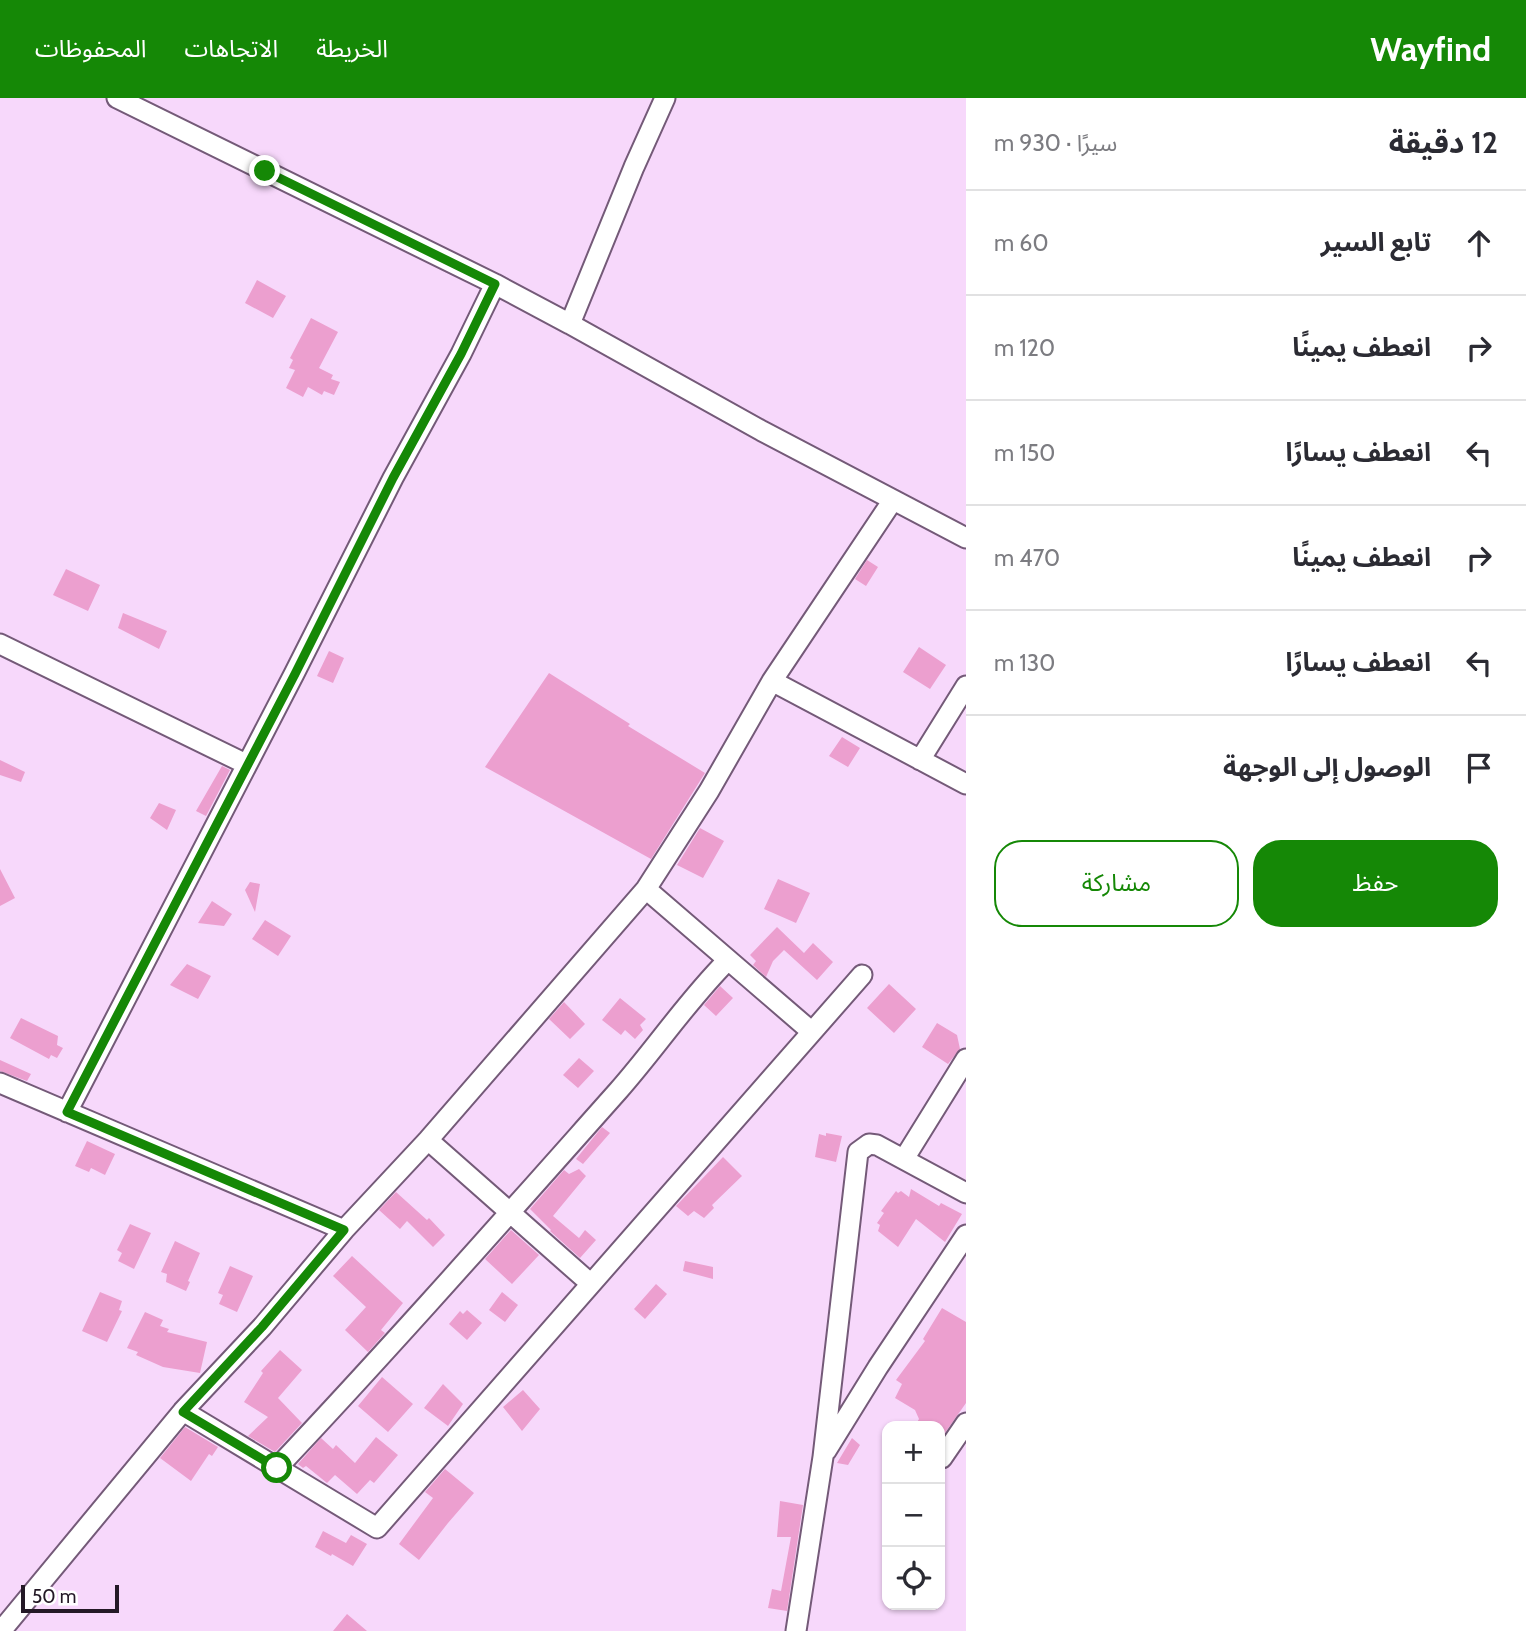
<!DOCTYPE html>
<html lang="ar">
<head>
<meta charset="utf-8">
<style>
	:root { --surface:#fff; --page:#f7f7f7; --text:#2b2b33; --muted:#7c7c81; --line:#e1e1e2; --accent:#158806 }
	body { margin:0; font-family:Cabin,"Noto Sans Arabic",sans-serif; background:var(--page); color:var(--text); direction:rtl }
	.controls { position:absolute; right:21px; bottom:21px; display:grid; overflow:hidden; border-radius:14px; box-shadow:0 2px 5px #0004 }
	.controls button { width:63px; height:63px; display:grid; place-items:center; padding:0; border:0; border-bottom:2px solid var(--line); background:var(--surface); color:var(--text); font:35px sans-serif }
	.scale { position:absolute; left:21px; bottom:18px; width:98px; box-sizing:border-box; padding-left:7px; border:4px solid #241926; border-top:0; font-size:19px; line-height:24px; white-space:nowrap; color:#241926; -webkit-text-stroke:5px #fff; paint-order:stroke }
	.stop { position:absolute; width:21px; height:21px; margin:-16px; border:5px solid #158806; border-radius:50%; background:#fff }
	.stop.end { background:#158806; border-color:#fff; box-shadow:0 2px 7px #0008 }
	.list { margin:0; padding:0; list-style:none }
	h2 { display:flex; justify-content:space-between; align-items:center; height:91px; margin:0; padding:0 28px; font-size:30px }
	h2 small { font-size:23px; font-weight:400; color:var(--muted) }
	.list li { display:grid; grid-template-columns:46px 1fr auto; gap:21px; align-items:center; box-sizing:border-box; height:105px; padding:0 28px; border-top:2px solid var(--line) }
	.list b { display:block; font-size:26px; white-space:nowrap }
	.list em { font-size:23px; font-style:normal; color:var(--muted) }
	.actions { display:flex; gap:14px; padding:21px 28px }
	.actions a { flex:1; padding:16px 0; border:2px solid var(--accent); border-radius:28px; text-align:center; font-size:24px; color:var(--accent) }
	.actions .main { background:var(--accent); color:#fff }
	.icon { flex:none; width:38px; height:38px; fill:none; stroke:currentColor; stroke-width:2; stroke-linecap:round; stroke-linejoin:round }
	.map { position:relative; flex:none; width:966px; height:1533px; overflow:hidden; direction:ltr }
	header { display:flex; align-items:center; gap:42px; box-sizing:border-box; height:98px; padding:0 35px; background:var(--accent); color:#fff }
	header strong { font-size:33px }
	nav { display:flex; gap:38px; margin-inline-start:auto; font-size:24px }
	main { display:flex }
	aside { flex:1; background:var(--surface) }
	.map>svg:first-child { display:block }
</style>
</head>
<body>
<header>
<strong>Wayfind</strong>
<nav><a>الخريطة</a><a>الاتجاهات</a><a>المحفوظات</a></nav>
</header>
<main>
<aside>
<h2>12 دقيقة<small>سيرًا · 930 m</small></h2>
<ul class="list">
<li><svg class="icon" aria-label="ahead" viewBox="0 0 24 24"><path d="M12 20V5M6 11l6-6 6 6"/></svg><div><b>تابع السير</b></div><em>60 m</em></li>
<li><svg class="icon" aria-label="right" viewBox="0 0 24 24"><path d="M7 20v-9h11M14 6l5 5-5 5"/></svg><div><b>انعطف يمينًا</b></div><em>120 m</em></li>
<li><svg class="icon" aria-label="left" viewBox="0 0 24 24"><path d="M17 20v-9H6M10 6l-5 5 5 5"/></svg><div><b>انعطف يسارًا</b></div><em>150 m</em></li>
<li><svg class="icon" aria-label="right" viewBox="0 0 24 24"><path d="M7 20v-9h11M14 6l5 5-5 5"/></svg><div><b>انعطف يمينًا</b></div><em>470 m</em></li>
<li><svg class="icon" aria-label="left" viewBox="0 0 24 24"><path d="M17 20v-9H6M10 6l-5 5 5 5"/></svg><div><b>انعطف يسارًا</b></div><em>130 m</em></li>
<li><svg class="icon" aria-label="arrive" viewBox="0 0 24 24"><path d="M6 21V4h12l-3 4 3 4H6"/></svg><div><b>الوصول إلى الوجهة</b></div></li>
</ul>
<div class="actions"><a class="main">حفظ</a><a>مشاركة</a></div>
</aside>
<div class="map">
<svg width="966" height="1533" viewBox="0 0 966 1533">
	<rect width="100%" height="100%" fill="#f7d8fb"/>
	<path fill="#ec9fcf" d="M257,182L286,198L273,220L245,205Z
		M311,220L338,234L319,270L333,277L331,281L340,284L334,297L324,293L322,297L308,289L303,299L286,290L295,272L289,270L293,262L290,260Z
		M867,462L878,469L866,488L855,481Z
		M66,471L100,487L88,513L53,497Z
		M123,515L167,533L159,551L118,530Z
		M919,549L946,567L930,591L903,574Z
		M329,553L344,560L333,585L317,578Z
		M549,575L630,626L628,628L705,675L651,761L485,669Z
		M842,639L860,650L848,669L829,658Z
		M0,662L25,674L21,684L0,677Z
		M222,668L230,672L206,718L196,713Z
		M159,705L176,712L167,732L150,720Z
		M700,730L724,743L703,780L677,767Z
		M0,771L15,800L0,808Z
		M778,781L810,795L796,825L764,811Z
		M250,784L260,786L255,814L245,792Z
		M212,803L232,816L224,828L198,825Z
		M265,822L291,838L278,858L252,841Z
		M777,829L804,855L813,845L833,864L817,882L784,852L773,863L766,879L753,867L756,863L750,857Z
		M187,866L211,878L198,901L170,887Z
		M889,886L916,911L894,935L867,910Z
		M720,888L733,900L716,918L704,907Z
		M620,900L646,921L640,927L643,932L635,941L625,932L621,937L602,922Z
		M564,904L585,926L570,941L549,921Z
		M21,920L58,938L57,947L63,950L57,960L51,957L49,961L10,940Z
		M937,925L957,937L960,951L948,966L922,949Z
		M579,960L594,973L578,990L563,977Z
		M0,962L31,976L27,983L0,973Z
		M602,1029L610,1035L583,1066L576,1061Z
		M826,1035L842,1038L836,1064L815,1059L819,1036L826,1038Z
		M87,1043L115,1056L105,1077L91,1070L89,1074L75,1068Z
		M723,1059L742,1078L712,1107L714,1110L704,1120L694,1113L688,1118L676,1108Z
		M579,1071L586,1078L553,1118L579,1140L585,1132L596,1142L580,1160L550,1133L551,1132L530,1111L564,1072L569,1076Z
		M911,1091L939,1108L941,1105L962,1116L945,1144L916,1121L898,1149L878,1133L880,1127L877,1125L884,1115L881,1113L896,1093L898,1095L901,1093L909,1099Z
		M396,1094L427,1122L429,1120L445,1137L433,1149L407,1123L400,1131L379,1112Z
		M130,1126L151,1135L134,1171L118,1163L122,1155L117,1152Z
		M511,1132L539,1157L512,1186L485,1161Z
		M175,1143L200,1155L188,1183L190,1184L186,1193L166,1184L167,1176L161,1174Z
		M352,1158L403,1205L381,1232L385,1235L368,1254L345,1232L366,1209L333,1178Z
		M685,1163L713,1169V1181L683,1173Z
		M230,1168L253,1178L237,1214L219,1206L223,1197L218,1195Z
		M656,1186L667,1196L645,1221L634,1211Z
		M100,1194L122,1203L119,1212L122,1213L107,1244L82,1233Z
		M502,1194L518,1207L505,1224L489,1212Z
		M942,1210L966,1224V1305L940,1342V1328H915L919,1321L915,1312L895,1300L902,1286L896,1282L925,1243L923,1241Z
		M467,1212L482,1225L467,1242L449,1226L460,1213L463,1216Z
		M145,1214L163,1222L160,1228L169,1231L167,1234L207,1244L200,1275L163,1269L136,1257L138,1254L127,1250Z
		M280,1252L302,1272L278,1300L302,1325L275,1354L248,1338L268,1319L244,1304L263,1275L261,1273Z
		M382,1279L413,1306L388,1334L358,1308Z
		M443,1286L463,1306L448,1328L424,1310Z
		M523,1292L540,1311L522,1333L503,1309Z
		M185,1329L218,1349L212,1358L209,1356L191,1383L160,1360Z
		M376,1339L398,1357L374,1385L370,1382L357,1396L335,1377L327,1385L306,1368L303,1370L298,1366L321,1340L333,1351L336,1347L355,1365Z
		M852,1340L860,1347L848,1367L837,1365Z
		M445,1371L474,1395L448,1425L419,1462L399,1446L433,1400L425,1394Z
		M780,1403L803,1407L787,1513L768,1510L772,1491L781,1493L791,1439H777Z
		M323,1433L346,1445L351,1437L367,1446L353,1468L332,1456L331,1458L315,1449Z
		M347,1516L367,1533H333Z"/>
	<g fill="none" stroke-linecap="round" stroke-linejoin="round">
		<defs>
			<path id="minor" d="M117,0L495,186L570,226L634,69L665,0
				M570,226L762,333L966,440
				M0,546L246,666
				M772,583L966,686
				M920,662L966,588
				M646,791L812,934
				M0,985L344,1132
				M67,1014L294,576L393,380L461,256L495,186
				M428,1042L591,1186
				M904,1061L966,961
				M183,1313L377,1430L862,877
				M826,1353L878,1269L966,1137
				M942,1360L966,1325
				M277,1370C393,1247 505,1120 618,993C656,950 687,903 727,863
				M1,1533L183,1313L262,1229L344,1132L428,1042L646,791L709,693L772,583L893,402
				M796,1533L823,1359L858,1054L869,1046L877,1047L966,1095"/>
		</defs>
		<use href="#minor" stroke="#745a78" stroke-width="23"/>
		<use href="#minor" stroke="#fff" stroke-width="19"/>
	</g>
	<g fill="none" stroke-linecap="round" stroke-linejoin="round">
		<path stroke="#158806" stroke-width="9" d="M265,73L495,186L461,256L393,380L295,576L67,1014L344,1132L262,1229L183,1314L277,1370"/>
	</g>
</svg>
<div class="controls">
<button>+</button>
<button>−</button>
<button><svg class="icon" aria-label="locate" viewBox="0 0 24 24"><circle cx="12" cy="12" r="6"/><path d="M12 2v4M12 18v4M2 12h4M18 12h4"/></svg></button>
</div>
<div class="scale">50 m</div>
<div class="stop" style="left:277px;top:1370px"></div>
<div class="stop end" style="left:265px;top:73px"></div>
</div>
</main>
</body>
</html>
